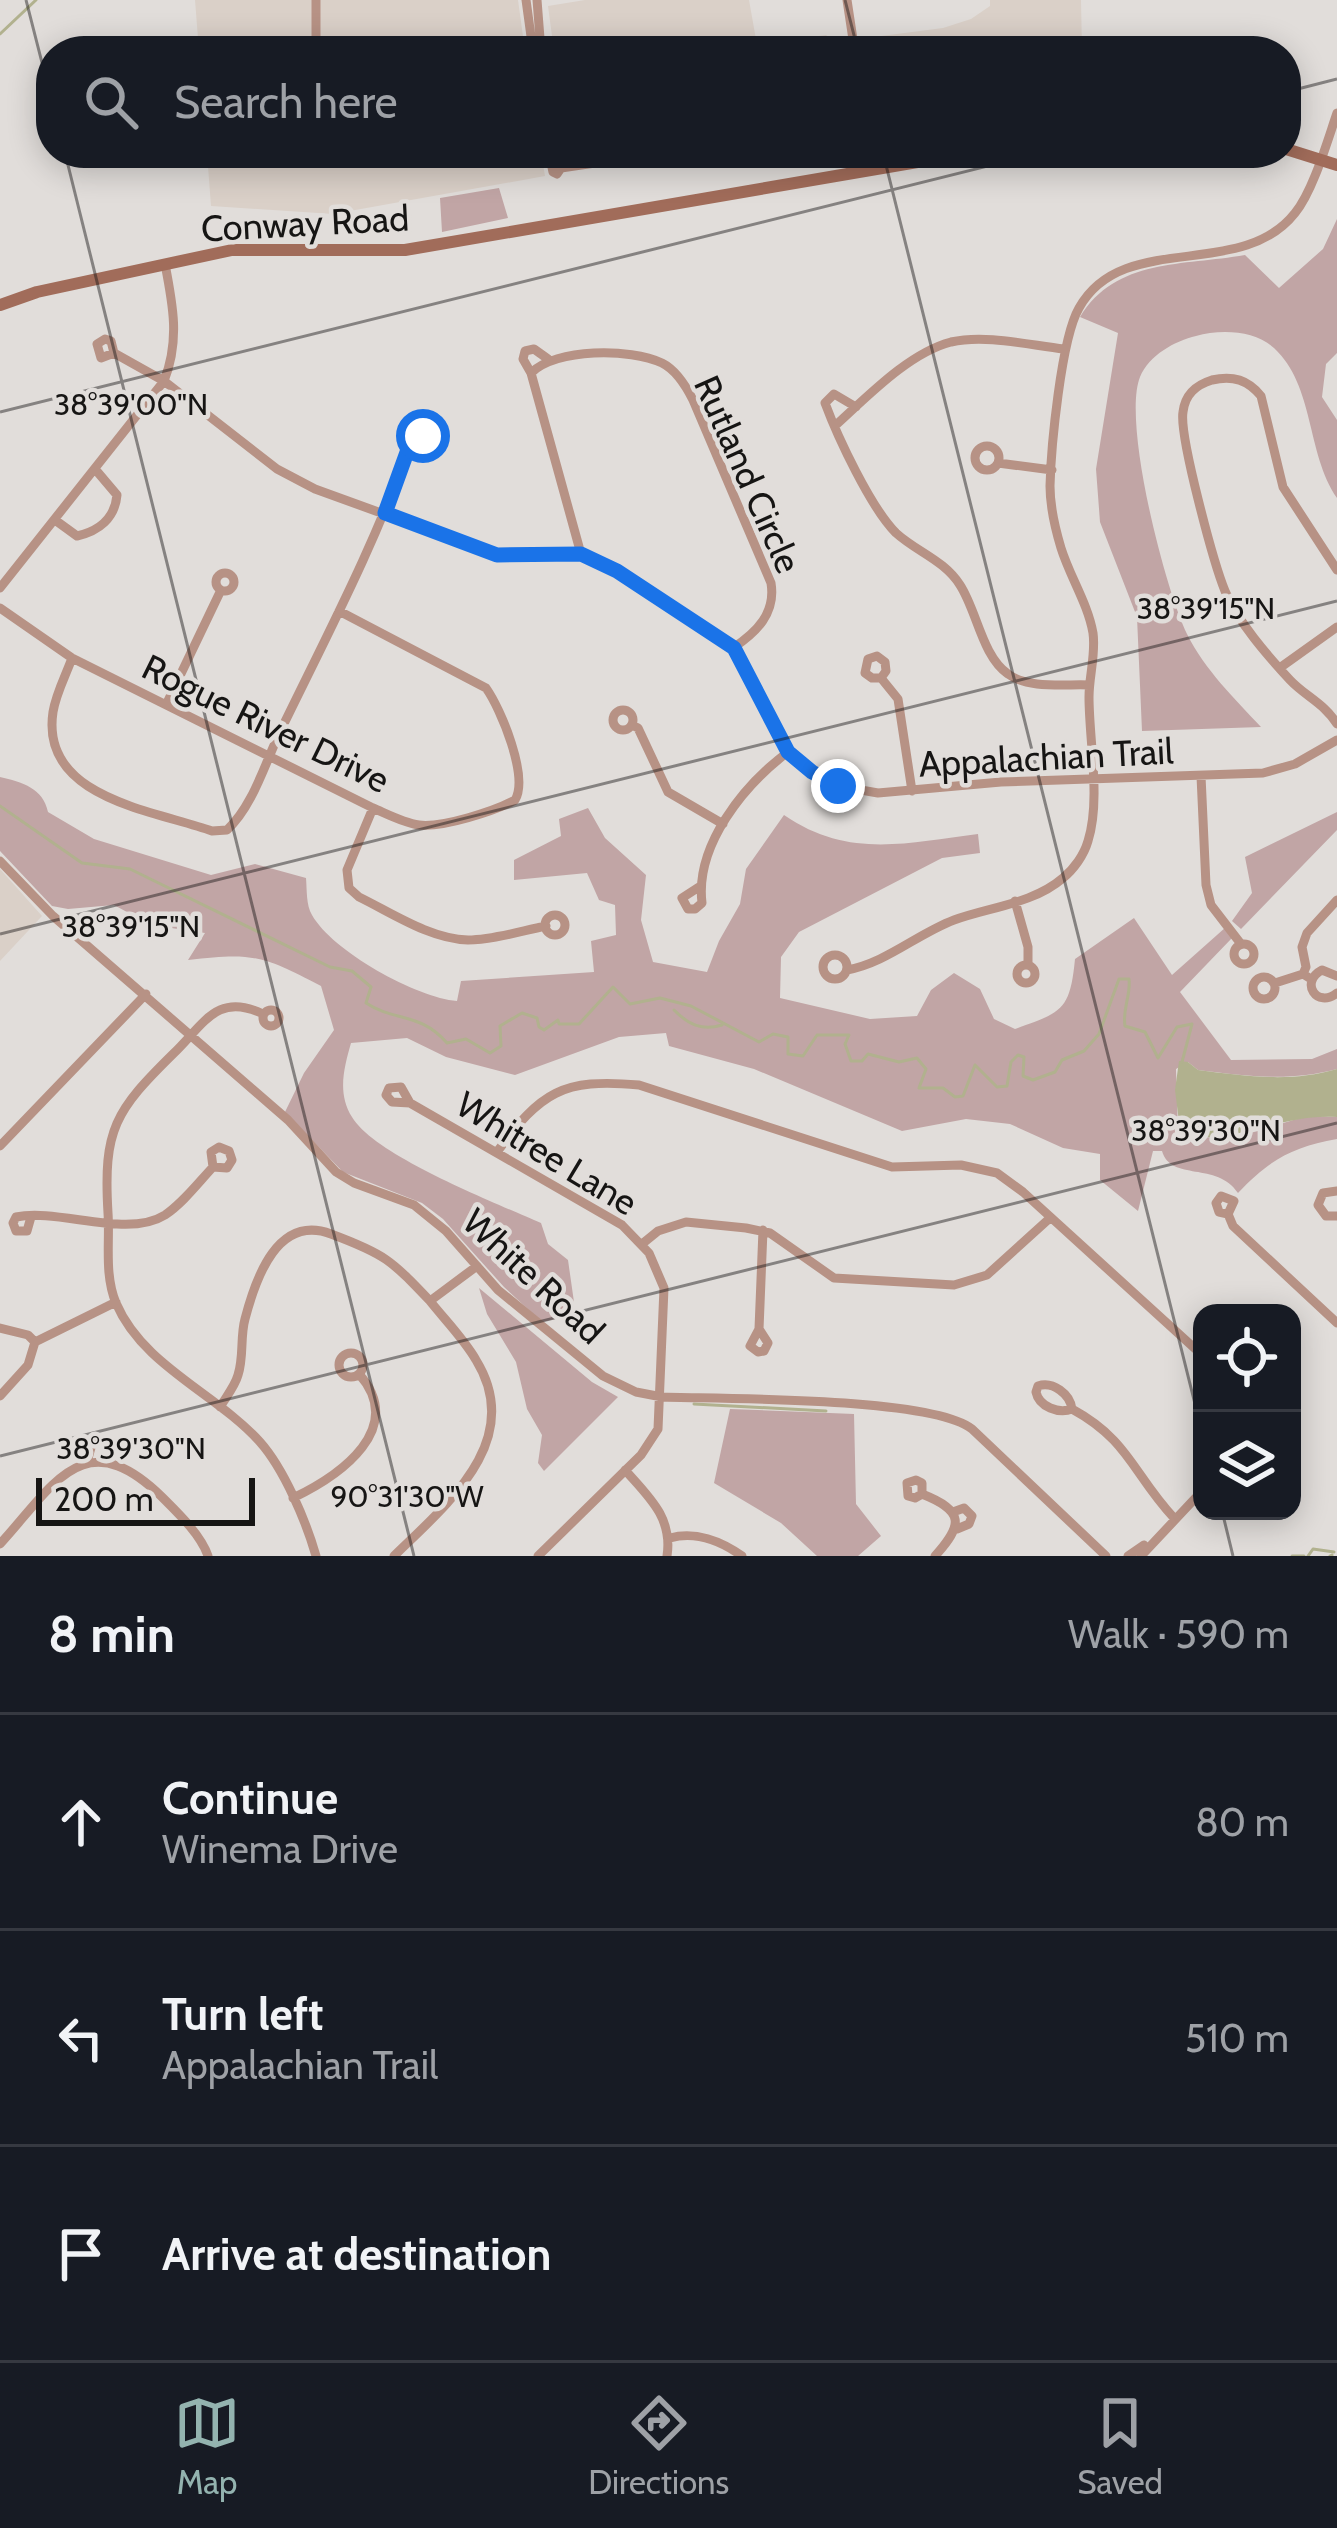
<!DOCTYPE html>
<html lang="en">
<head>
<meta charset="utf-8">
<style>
	:root { --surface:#171b24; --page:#20242c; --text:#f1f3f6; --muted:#9ea1a6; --line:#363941; --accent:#93b3af }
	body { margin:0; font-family:Cabin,sans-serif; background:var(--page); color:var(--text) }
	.controls { position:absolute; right:36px; bottom:36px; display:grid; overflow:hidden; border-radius:24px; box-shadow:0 6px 30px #0003 }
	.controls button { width:108px; height:108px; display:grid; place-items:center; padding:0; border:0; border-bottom:3px solid var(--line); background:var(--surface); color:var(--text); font:60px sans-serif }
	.scale { position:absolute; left:36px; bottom:30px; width:219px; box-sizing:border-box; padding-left:12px; border:6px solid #161514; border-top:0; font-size:33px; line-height:42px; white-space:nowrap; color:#161514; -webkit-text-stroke:9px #e1ddda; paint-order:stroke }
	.stop { position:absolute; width:36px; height:36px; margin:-27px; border:9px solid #1a73e8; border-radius:50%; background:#fff }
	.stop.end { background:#1a73e8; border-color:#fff; box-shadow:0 3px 12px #0008 }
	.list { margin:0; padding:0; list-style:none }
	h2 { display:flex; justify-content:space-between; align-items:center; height:156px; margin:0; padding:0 48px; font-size:51px }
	h2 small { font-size:39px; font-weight:400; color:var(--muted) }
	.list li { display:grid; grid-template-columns:78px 1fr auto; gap:36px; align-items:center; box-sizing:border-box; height:216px; padding:0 48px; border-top:3px solid var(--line) }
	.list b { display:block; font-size:45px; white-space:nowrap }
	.list p { margin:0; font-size:39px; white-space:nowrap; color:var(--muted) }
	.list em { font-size:39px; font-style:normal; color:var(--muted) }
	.icon { flex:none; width:66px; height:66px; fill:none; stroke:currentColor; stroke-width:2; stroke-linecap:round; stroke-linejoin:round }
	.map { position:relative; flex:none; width:1337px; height:1556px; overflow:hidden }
	.search { position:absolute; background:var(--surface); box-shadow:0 6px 30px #0003; left:36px; right:36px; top:36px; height:132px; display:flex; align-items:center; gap:30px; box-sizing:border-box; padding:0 42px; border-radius:48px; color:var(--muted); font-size:45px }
	.sheet { height:804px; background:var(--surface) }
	nav { display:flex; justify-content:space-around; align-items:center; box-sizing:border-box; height:168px; border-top:3px solid var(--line); background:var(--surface); font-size:33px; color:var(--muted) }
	nav a { display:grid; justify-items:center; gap:6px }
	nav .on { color:var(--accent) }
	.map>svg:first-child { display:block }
</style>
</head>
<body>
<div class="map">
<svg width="1337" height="1556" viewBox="0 0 1337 1556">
	<rect width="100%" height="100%" fill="#e1ddda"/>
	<path fill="#dad0c8" d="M195,0H518L525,51H199Z
		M585,0H749L757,45L826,35L835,42L943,28L971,19L990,6V0H1081L1082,51H554L548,6Z
		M207,153H541L545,176L333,214L211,206Z
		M0,869L42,916L0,961Z"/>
	<path fill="#c1a5a5" d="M499,188L508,218L442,232L440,198Z
		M1337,219V353L1326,364L1322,397L1337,420V498C1306,453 1315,386 1274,348C1255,330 1220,329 1196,336C1175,341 1149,355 1140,377C1122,422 1165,589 1187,634C1205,670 1234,698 1261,727L1142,731L1137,617L1100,522L1096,469L1118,333L1080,317C1116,258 1183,266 1245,255L1279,288L1323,249Z
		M0,777C22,782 43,788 48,812L94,839L211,875L255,864L306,878C307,890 306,905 312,915C332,951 417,998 457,1001L461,981L594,972L591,941L616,935L615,905L599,900L587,873L514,880V860L561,836L559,819L588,808L605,838L646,875L641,920L653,962L707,972L719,941L740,904L746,869L784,815C848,859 906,843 978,834L980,853L942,858L799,932L781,957L780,998L870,1019L917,1016L931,990L954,973L980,989L994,1019L1015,1029C1062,1012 1070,1011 1075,959L1134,918L1172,975L1226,927L1232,938L1180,992L1231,1060L1312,1059L1337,1049V1069C1289,1082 1246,1076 1198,1070L1188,1062L1176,1069L1178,1134L1186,1138C1208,1137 1232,1138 1254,1132C1291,1123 1294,1114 1337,1117V1139C1292,1147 1269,1160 1238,1193C1217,1161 1171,1182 1162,1151H1153L1138,1211L1100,1180V1154L1063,1148L1010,1124L966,1119L902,1131L754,1069L669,1046L666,1033L619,1037L515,1075L446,1057L407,1038L351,1043C344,1068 337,1093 352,1117C375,1156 496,1203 541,1223L548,1244L568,1260L574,1302L564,1317L542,1322L504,1287L443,1219L422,1203L343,1172L285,1112L304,1073L334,1030L321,986C263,956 254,952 188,960L205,933L151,925L114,905L68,909L52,906L0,851Z
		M1337,812V830L1241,929L1232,921L1252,893L1245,857Z
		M479,1288L592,1382L618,1397L544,1471L538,1463L542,1435L527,1409L516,1362L487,1314Z
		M730,1409L854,1414L856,1504L881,1536L858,1556H817L781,1523L714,1483Z"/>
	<path fill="#b1b18e" d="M1179,1061L1188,1062L1198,1070C1246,1076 1290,1083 1337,1069V1117C1293,1114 1258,1132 1215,1137L1214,1140L1213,1137L1181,1138L1175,1090Z"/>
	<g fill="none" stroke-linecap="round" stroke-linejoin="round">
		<path stroke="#b1b18e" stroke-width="3" d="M0,34L36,0
			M0,806L82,863L130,869L330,967L352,971L371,987L366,1003C395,1022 420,1012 447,1043L466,1039L490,1053L501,1046L500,1026L522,1013L537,1018L539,1027L544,1030L558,1020L559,1024H579L613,987L630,1004L660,998L691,1006L759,1042L773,1034L788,1037V1054L803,1056L817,1035H849L845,1044L851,1061H862L868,1054L899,1062L917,1058L926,1069L919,1088H943L955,1097L963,1096L975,1065L997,1087L1007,1086L1011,1062L1018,1055L1024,1057L1023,1076L1033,1080L1055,1072L1062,1060L1084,1051L1099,1034L1119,979H1129C1131,996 1122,1009 1125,1026L1145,1032L1158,1058L1177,1027L1192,1024L1182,1062
			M674,1010C689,1025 702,1031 722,1025
			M694,1404L826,1411
			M1292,1556H1304
			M1308,1556L1313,1549L1334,1552
			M1330,1556L1332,1555"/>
		<path stroke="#b79285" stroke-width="9" d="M316,0V51
			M526,0L533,51
			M537,0L541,51
			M836,51L854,46L847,0
			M549,153L553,172L557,174L561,168L559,153
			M561,168L663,153
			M114,353L101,358L97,344L105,339L111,341L114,353L164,381L277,469L315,489L497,555L581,554L617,571L733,648L788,752L812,772L838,786L878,793L1001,782L1263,773L1295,764L1337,740
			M531,373L523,359L525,351L534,349L548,359
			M856,407L834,394L825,403C838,438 871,508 896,533C917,552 944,560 960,585C977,611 982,656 1008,674C1028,689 1065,684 1089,685
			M836,425C868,396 909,353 951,342C985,334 1029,345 1064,349
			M975 458a12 12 0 1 1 24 0a12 12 0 1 1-24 0Z
			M998,463L1052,470
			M55,520L77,536C99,531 115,518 117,495L95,469
			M581,554L531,373C556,348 630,348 662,363C676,370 686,386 693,400L771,583C776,613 757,632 733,648
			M1337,570L1283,487L1261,396C1248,380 1233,375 1212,380C1196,385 1185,394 1183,412C1179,436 1214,564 1225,591C1238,622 1267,655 1290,680C1305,696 1325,704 1337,724
			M216 582a9 9 0 1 1 18 0a9 9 0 1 1-18 0Z
			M0,588L164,381C180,341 173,305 165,264
			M0,608L72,658L373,808C387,814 404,823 419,825C442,828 495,811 515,800C529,777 501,709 486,688L339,611
			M72,658C66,675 56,693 53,712C40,798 153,810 212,831L227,830C253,806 265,763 280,732C326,637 376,543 410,444L422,439V430L415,424L405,427L403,433L410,444
			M1281,667L1337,627
			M881,678L886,671L885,662L877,656L868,659L865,673L872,678H881L898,699L912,791
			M166,705L221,590
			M613 720a10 10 0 1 1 20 0a10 10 0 1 1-20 0Z
			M632,725L638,728L668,792L723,824
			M1201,776L1206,885L1211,905L1241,944
			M373,808L347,870L349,888L359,897C392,913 430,939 468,940C493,940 521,931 546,926
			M0,861L53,916L288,1120L336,1172L354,1183L414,1205L446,1231L498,1290L603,1376L636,1392L662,1397C723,1399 932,1397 972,1429L1106,1556
			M699,887L682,898L688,909H695L702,903C695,845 744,785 788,752
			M1015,901L1028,947V965
			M545 925a10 10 0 1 1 20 0a10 10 0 1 1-20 0Z
			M1234 954a10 10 0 1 1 20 0a10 10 0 1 1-20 0Z
			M823 967a12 12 0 1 1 24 0a12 12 0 1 1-24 0Z
			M1017 974a9 9 0 1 1 18 0a9 9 0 1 1-18 0Z
			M847,970C886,963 917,934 954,920C989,907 1033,904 1063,878C1074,869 1084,855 1088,841C1101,800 1089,740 1089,697C1089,676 1096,654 1093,633C1088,604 1070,577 1061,548C1055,528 1050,507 1050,486C1051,448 1061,339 1079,308C1123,229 1241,282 1295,213C1313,191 1327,142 1337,113
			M1337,976L1322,970C1299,982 1317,1009 1337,993
			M1253 988a11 11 0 1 1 22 0a11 11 0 1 1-22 0Z
			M1311,979L1303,974L1306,967L1302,947L1307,933L1337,900
			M1275,983L1303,974
			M263 1018a8 8 0 1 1 16 0a8 8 0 1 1-16 0Z
			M263,1014C217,992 204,1024 174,1053C115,1111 103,1129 108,1213C110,1242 104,1274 116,1303C143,1366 216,1393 260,1442C284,1469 306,1521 316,1556
			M410,1103L401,1087L389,1088L386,1095L392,1102L410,1103L622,1225L649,1253L664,1288L658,1429L641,1455L538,1556
			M0,1146L146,994
			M497,1152C541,1092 562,1078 639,1085L892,1167L961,1165L997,1173L1023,1192L1202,1355
			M1337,1191L1323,1193L1318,1205L1326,1216H1337
			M1228,1214L1234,1201L1221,1196L1216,1203L1219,1212L1228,1214L1233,1226L1337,1323
			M31,1217L27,1231H16L13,1223L16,1217C59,1208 127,1239 165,1215C183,1203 198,1183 213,1167L227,1168L232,1160L229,1151L219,1147L211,1152L213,1167
			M642,1244L658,1231L686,1222L746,1228L770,1233L834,1278L954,1285L987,1275L1050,1218
			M0,1328L28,1335L35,1342L116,1302
			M759,1329L768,1343L764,1351L758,1352L750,1346L759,1329L763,1230
			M339 1365a12 12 0 1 1 24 0a12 12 0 1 1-24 0Z
			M0,1396L28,1365L35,1342
			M220,1407C226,1397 235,1386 238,1375C244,1357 240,1337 245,1319C256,1277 278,1214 331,1234C385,1254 391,1260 430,1301L477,1266
			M1072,1409C1070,1394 1053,1381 1038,1386L1036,1392C1039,1407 1059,1414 1072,1409C1129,1440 1133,1474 1174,1518
			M87,1462L92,1444L99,1441L107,1444L109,1463
			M625,1470C649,1497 673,1518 667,1556
			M922,1494V1483L916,1480L907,1483L908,1496L915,1498L922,1494C965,1511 963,1525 935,1556
			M293,1498C341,1475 407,1428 359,1374
			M953,1512L964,1508L972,1516L969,1524L957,1529
			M670,1538C695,1531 721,1541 742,1556
			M0,1544C54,1485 84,1421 162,1497C178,1513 201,1535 208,1556
			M394,1556C446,1505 526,1441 476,1360C464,1339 445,1320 430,1301
			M1128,1556L1144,1545
			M1141,1556L1202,1491"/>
		<path stroke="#a16c5a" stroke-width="12" d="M1286,149L1337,165
			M0,305L37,292L232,250H405L970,153"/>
	</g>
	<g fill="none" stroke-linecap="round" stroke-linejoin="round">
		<path stroke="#1a73e8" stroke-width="15" d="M423,436L417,443L410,444L385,513L497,555L581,554L617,571L734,648L788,752L812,772L838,786"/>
	</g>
	<path fill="none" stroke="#161514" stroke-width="3" stroke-opacity="0.45" d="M26,0L51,98M845,0L858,51M1286,92L1337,79M65,153L414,1556M883,153L1202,1432M0,412L1040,153M0,934L1337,601M0,1456L1337,1123M1222,1511L1233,1556"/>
	<g text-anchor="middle" stroke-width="9" stroke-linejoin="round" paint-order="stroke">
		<g font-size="36" fill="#161514" stroke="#e1ddda">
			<text transform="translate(305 223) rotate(-3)" y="13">Conway Road</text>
			<text transform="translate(748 474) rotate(66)" y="13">Rutland Circle</text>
			<text transform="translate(266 723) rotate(26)" y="13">Rogue River Drive</text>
			<text transform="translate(1046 757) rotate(-3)" y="13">Appalachian Trail</text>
			<text transform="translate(547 1153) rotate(31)" y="13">Whitree Lane</text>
			<text transform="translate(534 1276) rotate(43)" y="13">White Road</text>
		</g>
	</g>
	<g font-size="30" text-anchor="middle" fill="#161514" stroke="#e1ddda" stroke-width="9" stroke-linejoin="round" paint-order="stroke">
		<text x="131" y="415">38°39'00"N</text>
		<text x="1206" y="619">38°39'15"N</text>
		<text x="131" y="937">38°39'15"N</text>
		<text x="1206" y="1141">38°39'30"N</text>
		<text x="131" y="1459">38°39'30"N</text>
		<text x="407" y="1507">90°31'30"W</text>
	</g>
</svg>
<div class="controls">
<button><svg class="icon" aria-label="locate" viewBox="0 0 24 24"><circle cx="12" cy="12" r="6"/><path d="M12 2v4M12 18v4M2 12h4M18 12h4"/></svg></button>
<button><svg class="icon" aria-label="layers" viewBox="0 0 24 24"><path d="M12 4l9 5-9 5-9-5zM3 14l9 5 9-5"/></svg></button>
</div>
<div class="scale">200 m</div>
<div class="stop" style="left:423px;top:436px"></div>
<div class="stop end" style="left:838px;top:786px"></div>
<div class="search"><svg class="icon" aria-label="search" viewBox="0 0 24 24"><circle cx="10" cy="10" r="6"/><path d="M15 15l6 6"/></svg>Search here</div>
</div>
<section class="sheet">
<h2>8 min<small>Walk · 590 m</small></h2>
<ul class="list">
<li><svg class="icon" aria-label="ahead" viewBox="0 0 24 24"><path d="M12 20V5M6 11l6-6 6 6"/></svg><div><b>Continue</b><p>Winema Drive</p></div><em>80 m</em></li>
<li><svg class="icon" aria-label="left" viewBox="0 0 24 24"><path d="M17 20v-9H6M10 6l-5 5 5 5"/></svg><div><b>Turn left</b><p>Appalachian Trail</p></div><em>510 m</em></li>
<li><svg class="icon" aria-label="arrive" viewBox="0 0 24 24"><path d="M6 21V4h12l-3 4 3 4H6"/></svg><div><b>Arrive at destination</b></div></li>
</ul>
</section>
<nav>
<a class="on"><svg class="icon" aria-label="map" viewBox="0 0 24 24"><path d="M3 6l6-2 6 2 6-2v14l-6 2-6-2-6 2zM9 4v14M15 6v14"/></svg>Map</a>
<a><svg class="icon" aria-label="directions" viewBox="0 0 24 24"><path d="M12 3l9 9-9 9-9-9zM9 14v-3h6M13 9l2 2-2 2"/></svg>Directions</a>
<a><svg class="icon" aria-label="saved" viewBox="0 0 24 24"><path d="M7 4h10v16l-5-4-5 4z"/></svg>Saved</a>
</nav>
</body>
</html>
